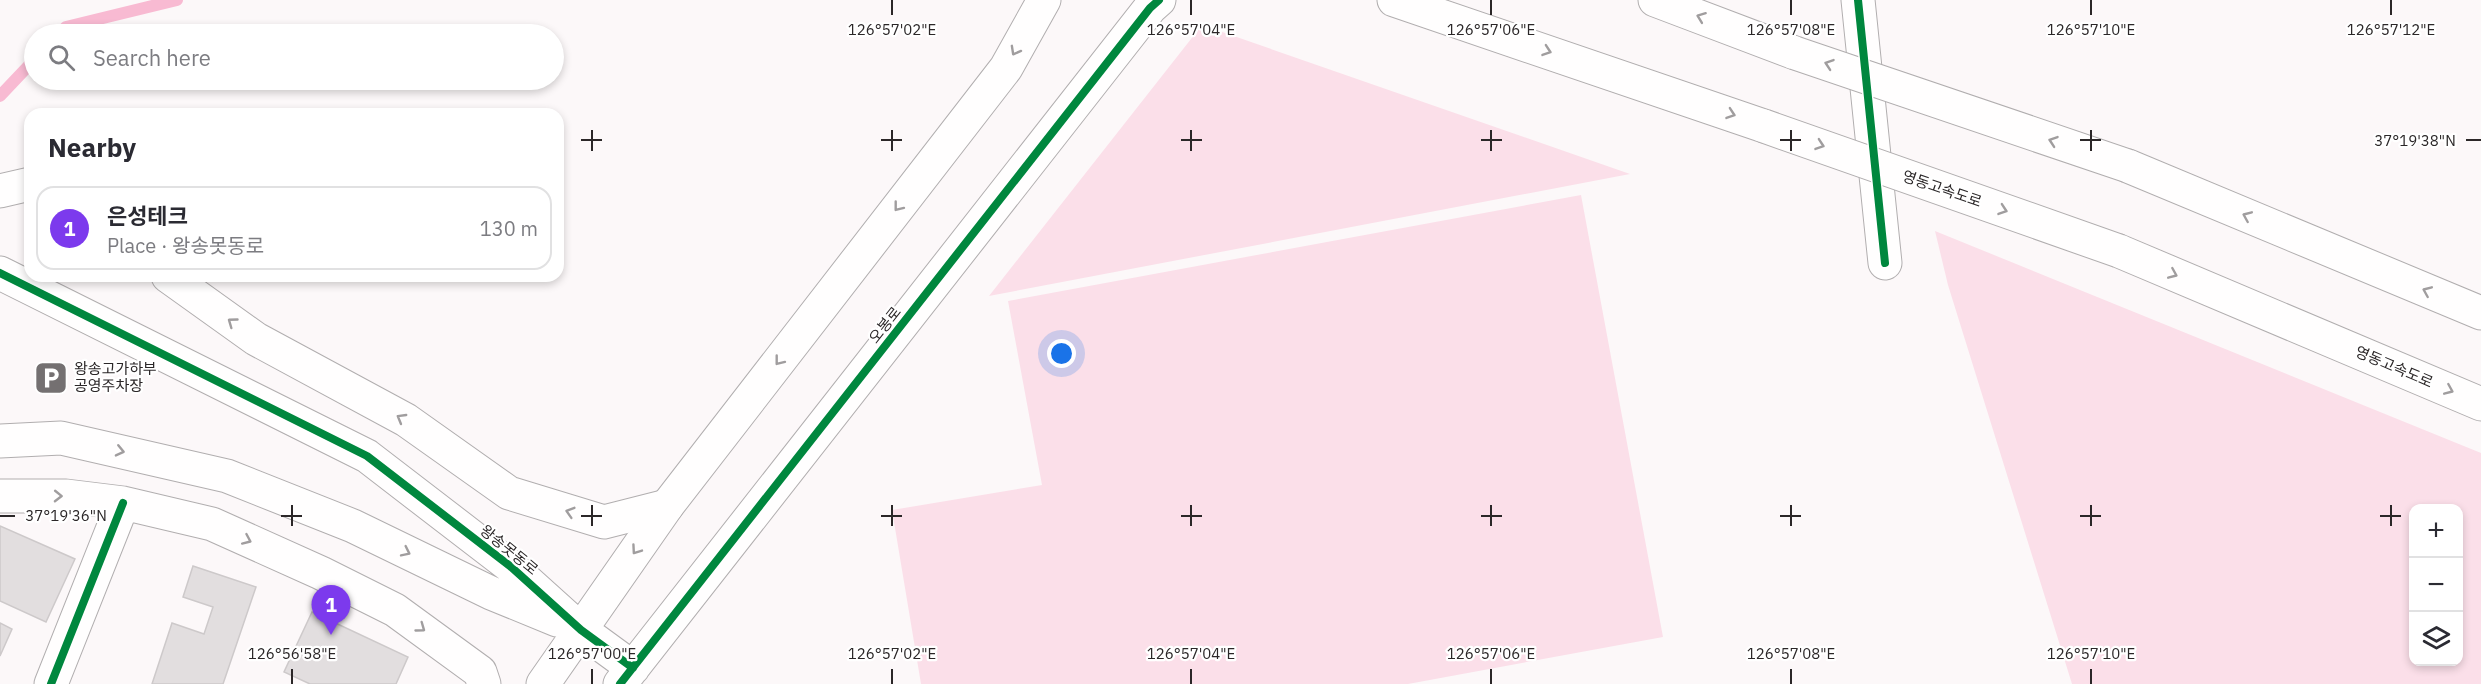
<!DOCTYPE html>
<html lang="en">
<head>
<meta charset="utf-8">
<style>
	:root { --surface:#fff; --page:#f2f2f3; --text:#2b2b33; --muted:#7c7c81; --line:#e1e1e2; --accent:#7c3aed }
	body { margin:0; font-family:"IBM Plex Sans","Noto Sans KR",sans-serif; background:var(--page); color:var(--text) }
	.controls { position:absolute; right:18px; bottom:18px; display:grid; overflow:hidden; border-radius:12px; box-shadow:0 3px 9px #0003 }
	.controls button { width:54px; height:54px; display:grid; place-items:center; padding:0; border:0; border-bottom:2px solid var(--line); background:var(--surface); color:var(--text); font:30px sans-serif }
	.you { position:absolute; left:1062px; top:354px; width:21px; height:21px; margin:-15px; border:4px solid #fff; border-radius:50%; background:#1a73e8; box-shadow:0 0 0 9px #1a73e833 }
	.badge { display:grid; place-items:center; width:39px; height:39px; border-radius:50%; background:var(--accent); color:#fff; font-size:20px; font-weight:700 }
	.pin { position:absolute; translate:-50% -50px; filter:drop-shadow(0 2px 3px #0008) }
	.pin::after { content:''; position:absolute; top:32px; width:21px; height:18px; background:inherit; clip-path:polygon(0 0,100% 0,50% 100%) }
	.list { margin:0; padding:0; list-style:none }
	h2 { display:flex; justify-content:space-between; align-items:center; height:78px; margin:0; padding:0 24px; font-size:26px }
	h2 small { font-size:20px; font-weight:400; color:var(--muted) }
	.list li { display:grid; grid-template-columns:39px 1fr auto; gap:18px; align-items:center; box-sizing:border-box; height:84px; margin:0 12px 12px; padding:0 12px; border:2px solid var(--line); border-radius:18px }
	.list b { display:block; font-size:22px; white-space:nowrap }
	.list p { margin:0; font-size:20px; white-space:nowrap; color:var(--muted) }
	.list em { font-size:20px; font-style:normal; color:var(--muted) }
	.icon { flex:none; width:33px; height:33px; fill:none; stroke:currentColor; stroke-width:2; stroke-linecap:round; stroke-linejoin:round }
	.map { position:relative; flex:none; width:2481px; height:684px; overflow:hidden }
	.search { position:absolute; background:var(--surface); box-shadow:0 3px 9px #0003; left:24px; top:24px; width:540px; height:66px; display:flex; align-items:center; gap:15px; box-sizing:border-box; padding:0 21px; border-radius:33px; color:var(--muted); font-size:22px }
	.panel { position:absolute; background:var(--surface); box-shadow:0 3px 9px #0003; left:24px; top:108px; width:540px; height:174px; border-radius:18px }
	.map>svg:first-child { display:block }
</style>
</head>
<body>
<div class="map">
<svg width="2481" height="684" viewBox="0 0 2481 684">
	<rect width="100%" height="100%" fill="#fcf8f9"/>
	<path fill="#fbdfe9" fill-rule="evenodd" d="M1202,25L1630,174L989,296Z
		M1581,195L1663,637L1408,684H921L892,510L1042,485L1008,301Z
		M1935,231L2481,453V684H2072L1948,285ZM2458,508V662H2414V508Z"/>
	<g fill="none" stroke-linecap="round" stroke-linejoin="round">
		<path stroke="#f8bad2" stroke-width="12" d="M59,34L66,27L177,0
			M0,96L34,60"/>
	</g>
	<path fill="#e2dedf" stroke="#cdc9ca" stroke-width="1.5" d="M0,526L75,559L46,622L0,601Z
		M193,566L256,587L223,684H152L172,623L204,634L213,607L183,597Z
		M312,612L408,657L396,684H310L284,672Z
		M0,623L12,629L0,656Z"/>
	<g fill="none" stroke-linecap="round" stroke-linejoin="round">
		<defs>
			<path id="street" d="M1858,0L1885,263
				M0,191L30,184
				M168,276L256,339L406,420L509,493L604,522L667,506
				M0,496H66L123,503L212,524L321,573L395,610L480,672L484,684
				M51,684L123,503"/>
			<path id="secondary" d="M0,273L367,456L510,566L581,630L633,668
				M0,441L61,438L227,476L353,526L491,593L557,620
				M543,684L667,506L1006,68L1044,0
				M620,684L1150,8L1159,0"/>
			<path id="highway" d="M1394,0L1764,126
				M1655,0L1795,53
				M2128,166L2481,313
				M2119,251L2481,404"/>
		</defs>
		<use href="#street" stroke="#b1aeaf" stroke-width="35"/>
		<use href="#secondary" stroke="#b1aeaf" stroke-width="35"/>
		<use href="#highway" stroke="#b1aeaf" stroke-width="35"/>
		<use href="#street" stroke="#fffefe" stroke-width="33"/>
		<use href="#secondary" stroke="#fffefe" stroke-width="33"/>
		<use href="#highway" stroke="#fffefe" stroke-width="33"/>
		<defs>
			<path id="highway-bridge" d="M1795,53L2128,166
				M1764,126L2119,251"/>
		</defs>
		<use href="#highway-bridge" stroke="#b1aeaf" stroke-width="35" stroke-linecap="butt"/>
		<use href="#highway-bridge" stroke="#fffefe" stroke-width="33"/>
		<defs>
			<path id="cycleway" d="M1858,0L1885,263
				M0,273L367,456L510,566L581,630L633,668
				M51,684L123,503
				M620,684L1150,8L1159,0"/>
		</defs>
		<use href="#cycleway" stroke="#fff" stroke-width="11"/>
		<use href="#cycleway" stroke="#00873e" stroke-width="8"/>
	</g>
	<defs><path id="oneway-chevron" d="M-2-3.5L2.5 0L-2 3.5" fill="none" stroke-width="1.6" stroke-linecap="round" stroke-linejoin="round" transform="scale(1.5)"/></defs>
	<g stroke="#a09d9e">
		<use href="#oneway-chevron" transform="translate(1701 17) rotate(-159)"/>
		<use href="#oneway-chevron" transform="translate(1015 51) rotate(119)"/>
		<use href="#oneway-chevron" transform="translate(1547 51) rotate(19)"/>
		<use href="#oneway-chevron" transform="translate(1829 64) rotate(-161)"/>
		<use href="#oneway-chevron" transform="translate(1731 114) rotate(19)"/>
		<use href="#oneway-chevron" transform="translate(2053 141) rotate(-161)"/>
		<use href="#oneway-chevron" transform="translate(1820 145) rotate(19)"/>
		<use href="#oneway-chevron" transform="translate(898 207) rotate(128)"/>
		<use href="#oneway-chevron" transform="translate(2003 210) rotate(19)"/>
		<use href="#oneway-chevron" transform="translate(2247 216) rotate(-157)"/>
		<use href="#oneway-chevron" transform="translate(2173 274) rotate(23)"/>
		<use href="#oneway-chevron" transform="translate(2427 291) rotate(-157)"/>
		<use href="#oneway-chevron" transform="translate(232 322) rotate(-144)"/>
		<use href="#oneway-chevron" transform="translate(779 361) rotate(128)"/>
		<use href="#oneway-chevron" transform="translate(2449 390) rotate(23)"/>
		<use href="#oneway-chevron" transform="translate(401 418) rotate(-150)"/>
		<use href="#oneway-chevron" transform="translate(120 451) rotate(13)"/>
		<use href="#oneway-chevron" transform="translate(58 496) rotate(1)"/>
		<use href="#oneway-chevron" transform="translate(570 512) rotate(-163)"/>
		<use href="#oneway-chevron" transform="translate(247 540) rotate(24)"/>
		<use href="#oneway-chevron" transform="translate(636 550) rotate(125)"/>
		<use href="#oneway-chevron" transform="translate(406 552) rotate(26)"/>
		<use href="#oneway-chevron" transform="translate(421 628) rotate(36)"/>
	</g>
	<path fill="none" stroke="#2b2728" stroke-width="2" d="M892,0V15M1191,0V15M1491,0V15M1791,0V15M2091,0V15M2391,0V15M592,130V151M892,130V151M1191,130V151M1491,130V151M1791,130V151M2091,130V151M581,140H602M881,140H902M1181,140H1202M1481,140H1502M1780,140H1801M2080,140H2101M2466,140H2481M292,505V526M592,505V526M892,505V526M1191,505V526M1491,505V526M1791,505V526M2091,505V526M2391,505V526M0,516H15M281,516H302M581,516H602M881,516H902M1181,516H1202M1481,516H1502M1780,516H1801M2080,516H2101M2380,516H2401M292,669V684M592,669V684M892,669V684M1191,669V684M1491,669V684M1791,669V684M2091,669V684"/>
	<defs>
		<symbol id="parking-square" viewBox="-11 -11 22 22"><rect x="-9" y="-9" width="18" height="18" rx="4" fill="#747071" stroke="#fff"/><path d="M-3.5-5.5H1a3.5 3.5 0 0 1 0 7H-1V5.5H-3.5ZM-1-3.4V-.6H.8a1.4 1.4 0 0 0 0-2.8Z" fill="#fff"/></symbol>
	</defs>
	<g fill-rule="evenodd">
		<use href="#parking-square" x="32" y="359" width="38" height="38"/>
	</g>
	<g text-anchor="middle" stroke-width="4.5" stroke-linejoin="round" paint-order="stroke">
		<g font-size="15" fill="#2b2728" stroke="#fff">
			<text transform="translate(1942 189) rotate(19)" y="5">영동고속도로</text>
			<text transform="translate(885 325) rotate(-52)" y="5">오봉로</text>
			<text transform="translate(2394 367) rotate(23)" y="5">영동고속도로</text>
			<text transform="translate(509 550) rotate(39)" y="5">왕송못동로</text>
		</g>
		<g font-size="15" fill="#2b2728" stroke="#fff" text-anchor="start">
			<text x="74" y="374">왕송고가하부<tspan x="74" dy="17">공영주차장</tspan></text>
		</g>
	</g>
	<g font-size="15" text-anchor="middle" fill="#2b2728" stroke="#fff" stroke-width="4.5" stroke-linejoin="round" paint-order="stroke">
		<text x="892" y="35">126°57'02"E</text>
		<text x="1191" y="35">126°57'04"E</text>
		<text x="1491" y="35">126°57'06"E</text>
		<text x="1791" y="35">126°57'08"E</text>
		<text x="2091" y="35">126°57'10"E</text>
		<text x="2391" y="35">126°57'12"E</text>
		<text x="2415" y="146">37°19'38"N</text>
		<text x="66" y="521">37°19'36"N</text>
		<text x="292" y="659">126°56'58"E</text>
		<text x="592" y="659">126°57'00"E</text>
		<text x="892" y="659">126°57'02"E</text>
		<text x="1191" y="659">126°57'04"E</text>
		<text x="1491" y="659">126°57'06"E</text>
		<text x="1791" y="659">126°57'08"E</text>
		<text x="2091" y="659">126°57'10"E</text>
	</g>
</svg>
<div class="controls">
<button>+</button>
<button>−</button>
<button><svg class="icon" aria-label="layers" viewBox="0 0 24 24"><path d="M12 4l9 5-9 5-9-5zM3 14l9 5 9-5"/></svg></button>
</div>
<div class="you"></div>
<div class="pin badge" style="left:331px;top:635px">1</div>
<div class="search"><svg class="icon" aria-label="search" viewBox="0 0 24 24"><circle cx="10" cy="10" r="6"/><path d="M15 15l6 6"/></svg>Search here</div>
<section class="panel">
<h2>Nearby<small></small></h2>
<ul class="list">
<li><span class="badge">1</span><div><b>은성테크</b><p>Place · 왕송못동로</p></div><em>130 m</em></li>
</ul>
</section>
</div>
</body>
</html>
